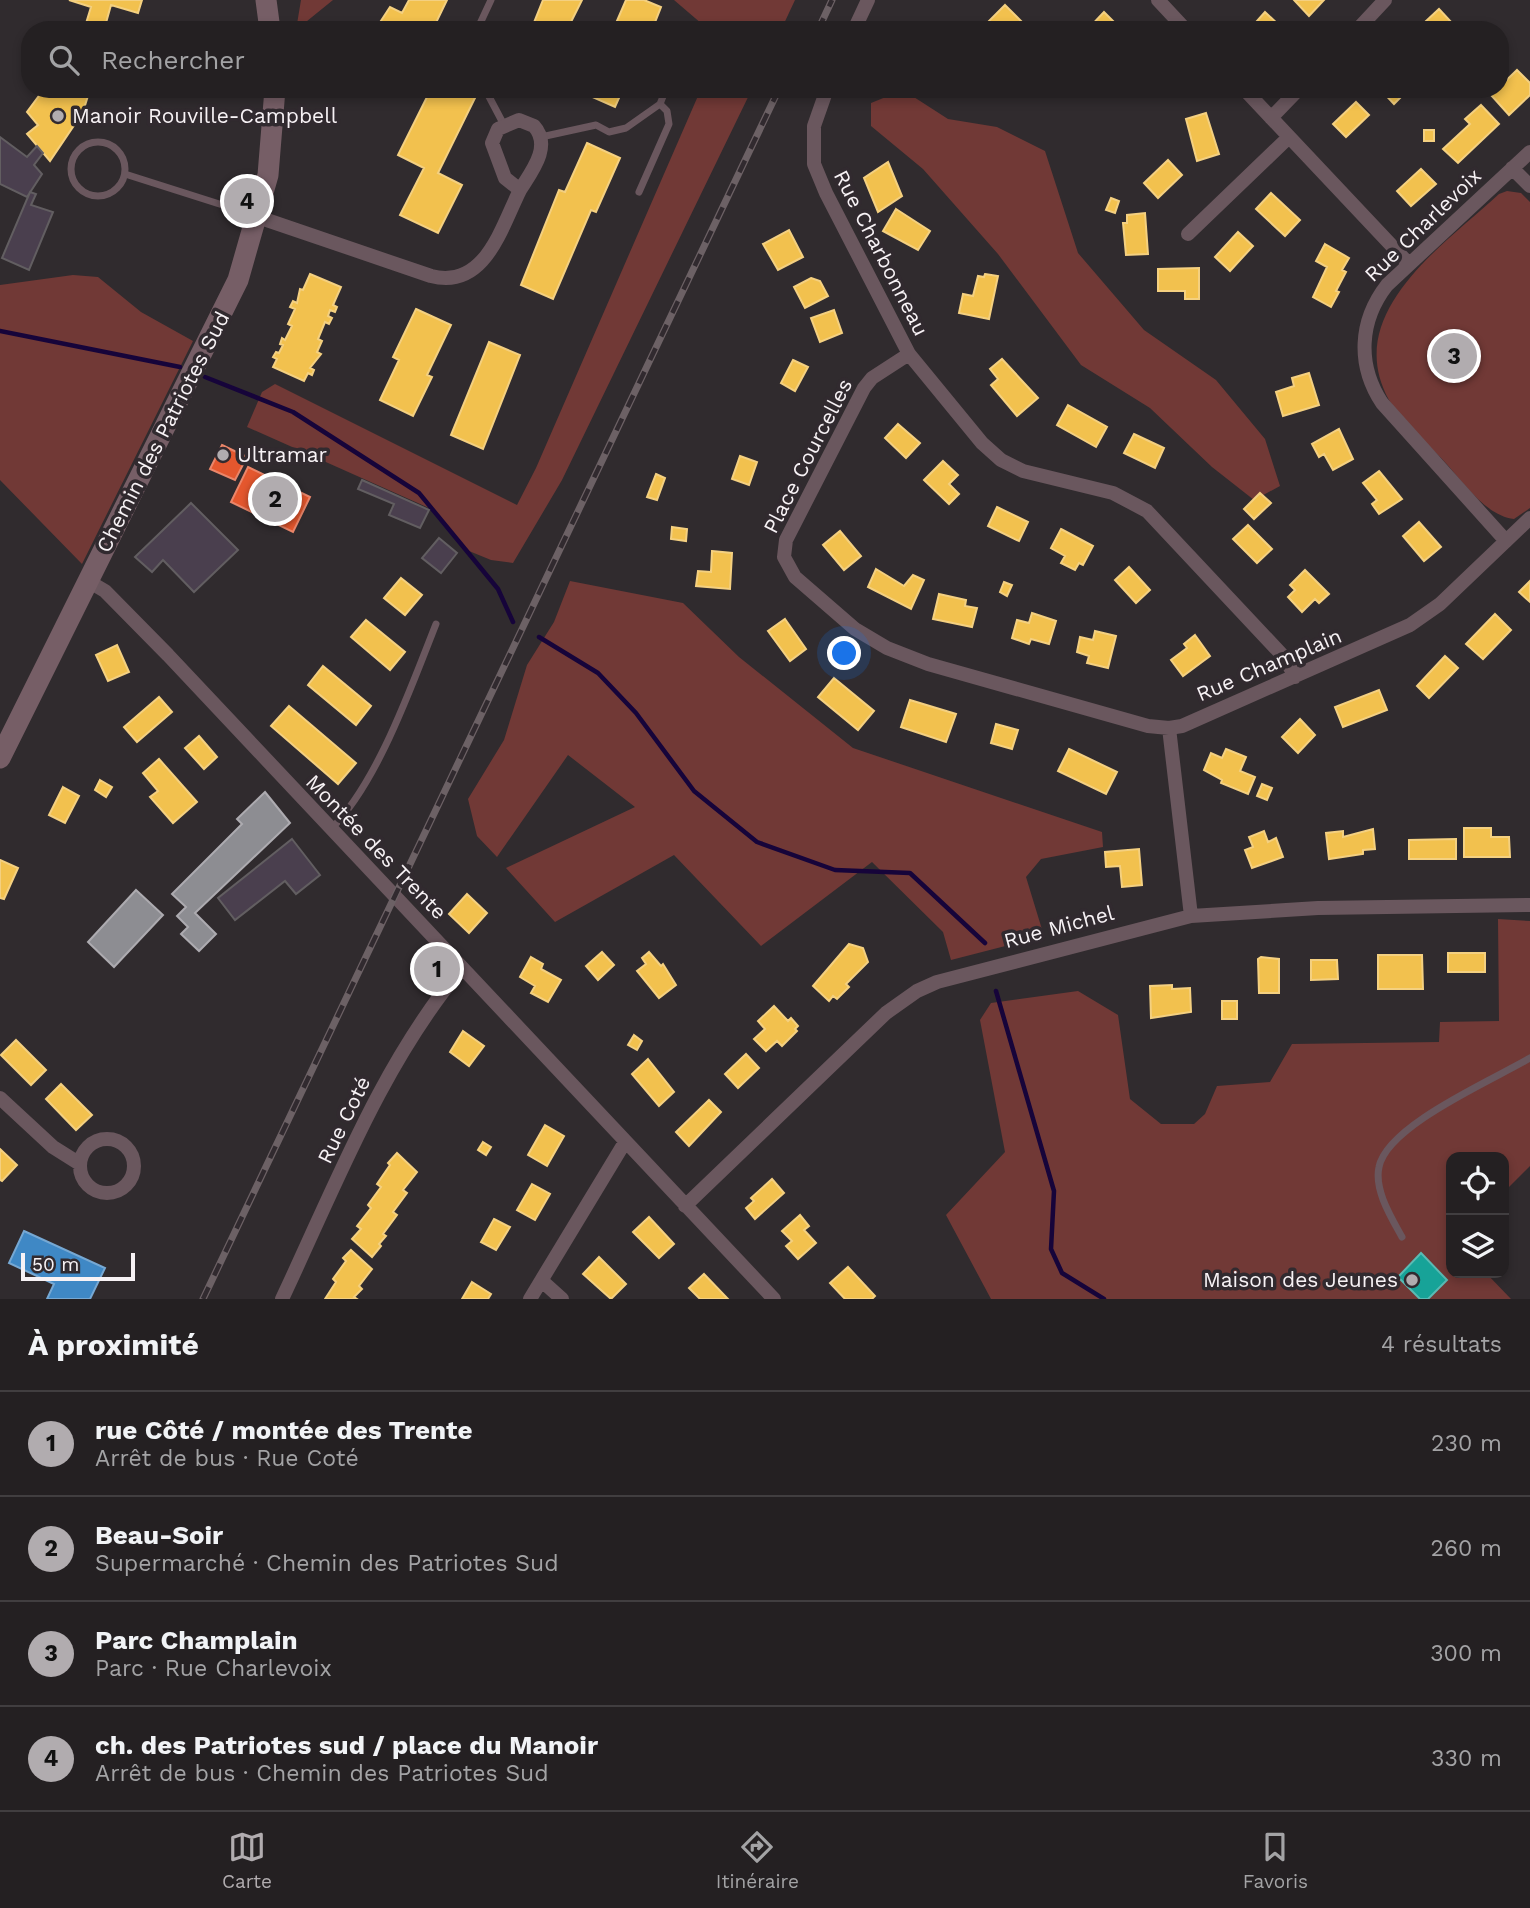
<!DOCTYPE html>
<html lang="fr">
<head>
<meta charset="utf-8">
<style>
	:root { --surface:#242022; --page:#302d2f; --text:#f1f3f6; --muted:#a3a3a5; --line:#413e40; --accent:#b1acaf }
	body { margin:0; font-family:"Work Sans",sans-serif; background:var(--page); color:var(--text) }
	.controls { position:absolute; right:21px; bottom:21px; display:grid; overflow:hidden; border-radius:14px; box-shadow:0 4px 10px #0003 }
	.controls button { width:63px; height:63px; display:grid; place-items:center; padding:0; border:0; border-bottom:2px solid var(--line); background:var(--surface); color:var(--text); font:35px sans-serif }
	.scale { position:absolute; left:21px; bottom:18px; width:114px; box-sizing:border-box; padding-left:7px; border:4px solid #f7f2f5; border-top:0; font-size:19px; line-height:24px; white-space:nowrap; color:#f7f2f5; -webkit-text-stroke:5px #312a2f; paint-order:stroke }
	.you { position:absolute; left:845px; top:654px; width:24px; height:24px; margin:-18px; border:5px solid #fff; border-radius:50%; background:#1a73e8; box-shadow:0 0 0 10px #1a73e833 }
	.badge { display:grid; place-items:center; width:46px; height:46px; border-radius:50%; background:var(--accent); color:#111; font-size:23px; font-weight:700 }
	.pin { position:absolute; translate:-50% -50%; border:4px solid #fff; box-shadow:0 2px 7px #0006 }
	.list { margin:0; padding:0; list-style:none }
	h2 { display:flex; justify-content:space-between; align-items:center; height:91px; margin:0; padding:0 28px; font-size:30px }
	h2 small { font-size:23px; font-weight:400; color:var(--muted) }
	.list li { display:grid; grid-template-columns:46px 1fr auto; gap:21px; align-items:center; box-sizing:border-box; height:105px; padding:0 28px; border-top:2px solid var(--line) }
	.list b { display:block; font-size:26px; white-space:nowrap }
	.list p { margin:0; font-size:23px; white-space:nowrap; color:var(--muted) }
	.list em { font-size:23px; font-style:normal; color:var(--muted) }
	.icon { flex:none; width:38px; height:38px; fill:none; stroke:currentColor; stroke-width:2; stroke-linecap:round; stroke-linejoin:round }
	.map { position:relative; flex:none; width:1530px; height:1299px; overflow:hidden }
	.search { position:absolute; background:var(--surface); box-shadow:0 4px 10px #0003; left:21px; right:21px; top:21px; height:77px; display:flex; align-items:center; gap:18px; box-sizing:border-box; padding:0 24px; border-radius:28px; color:var(--muted); font-size:26px }
	.sheet { height:511px; background:var(--surface) }
	nav { display:flex; justify-content:space-around; align-items:center; box-sizing:border-box; height:98px; border-top:2px solid var(--line); background:var(--surface); font-size:19px; color:var(--muted) }
	nav a { display:grid; justify-items:center; gap:4px }
	nav .on { color:var(--accent) }
	.map>svg:first-child { display:block }
</style>
</head>
<body>
<div class="map">
<svg width="1530" height="1299" viewBox="0 0 1530 1299">
	<rect width="100%" height="100%" fill="#302b2e"/>
	<path fill="#713936" d="M301,0H333L296,30Z
		M674,0H795L781,30H709Z
		M701,89H752L562,480L513,563L491,560L469,551L429,508L247,427L262,392L275,384L517,505L536,468Z
		M903,90L948,119L997,127L1045,151L1078,253L1144,330L1216,380L1265,439L1280,486L1254,500L1212,467L1150,408L1081,365L998,254L923,169L871,126V103Z
		M1507,191L1521,193L1530,202V508L1514,519C1485,516 1461,479 1442,459C1424,440 1402,422 1389,400C1341,313 1444,245 1499,194Z
		M73,275L98,277L141,312L193,341L82,564L0,480V285Z
		M570,581L683,603L739,657L853,748L1102,832L1103,847L1041,859L1026,877L1044,936L951,960L943,932L872,862L761,946L674,855L555,922L506,868L635,807L568,755L497,857L477,836L468,799L504,740L527,665L554,622Z
		M1498,919L1530,921V1166L1504,1192V1157H1451V1273H1486L1511,1299H991L946,1215L1005,1152L980,1020L991,1003L1078,991L1118,1015L1130,1099L1161,1124H1194L1205,1114L1217,1086L1270,1082L1292,1044L1439,1042L1440,1022L1499,1021Z"/>
	<path fill="#f2c14e" stroke="#f4d080" stroke-width="2" d="M69,0H142L138,13L111,5L104,30H84L91,7Z
		M409,0H447L433,29L420,23L416,30H375L390,7L402,13Z
		M543,0H582L567,30H531Z
		M626,0H644L661,7L652,30H613Z
		M1294,0H1324L1309,16Z
		M1005,5L1025,25L1020,30H995L988,22Z
		M1439,9L1453,24L1448,30H1433L1425,22Z
		M1104,12L1122,30H1087Z
		M1265,12L1280,26L1276,30H1249Z
		M1517,70L1530,83V95L1509,115L1491,95Z
		M44,89H55L64,95L66,89H90L83,112L50,161L27,134L38,125L27,112Z
		M431,89H457L475,98L438,173L462,185L438,233L400,215L424,168L398,155Z
		M582,89H623L615,107L581,92Z
		M1380,89H1397L1395,91L1401,97L1394,104Z
		M1356,102L1369,115L1346,137L1333,124Z
		M1481,105L1499,124L1458,163L1443,149L1470,124L1465,119Z
		M1206,113L1219,154L1197,161L1186,119Z
		M1424,130H1434V141H1424Z
		M587,143L620,158L596,212L591,210L553,299L521,285L559,190L565,192Z
		M1168,160L1182,175L1158,198L1144,183Z
		M888,162L902,196L878,212L864,178Z
		M1421,169L1436,184L1411,206L1397,191Z
		M1271,193L1300,220L1285,236L1256,209Z
		M1111,198L1119,201L1115,213L1106,210Z
		M896,209L930,231L918,250L883,231Z
		M1145,213L1148,254L1126,255L1123,223H1127V215Z
		M789,230L803,257L778,270L763,244Z
		M1238,232L1253,246L1230,271L1215,257Z
		M1325,244L1349,258L1342,270L1346,272L1336,291L1339,292L1331,307L1313,297L1327,267L1316,261Z
		M1199,268V299H1185V291H1158V269Z
		M310,274L341,287L333,305L337,307L335,312L330,310L328,316L332,318L329,324L325,322L318,339L322,341L317,352L321,354L310,368L314,370L312,375L308,373L304,381L273,367L277,359L273,357L276,352L279,353L283,345L280,344L282,338L285,340L292,326L288,324L295,309L290,307L293,301L297,303L300,289L303,290Z
		M985,274L998,276L989,319L959,313L963,294L973,296L978,276L984,277Z
		M811,278L820,281L828,296L805,308L794,287Z
		M416,309L451,325L427,375L432,377L413,416L380,400L399,360L393,357Z
		M834,310L842,333L820,342L811,318Z
		M489,342L520,355L483,449L451,435Z
		M1002,359L1038,398L1017,416L991,385L998,379L990,369Z
		M793,360L808,367L795,391L781,383Z
		M1309,373L1319,405L1283,416L1276,392L1294,386L1292,378Z
		M1068,405L1107,427L1096,447L1057,425Z
		M898,424L920,443L906,458L885,438Z
		M1339,429L1353,459L1333,470L1324,454L1319,457L1312,444Z
		M1134,434L1164,448L1155,468L1124,453Z
		M740,456L757,462L749,485L732,479Z
		M943,461L958,475L949,484L959,494L949,504L924,480Z
		M1379,471L1402,499L1379,514L1372,504L1377,500L1363,483Z
		M656,474L665,478L657,500L647,497Z
		M1260,493L1271,503L1254,519L1244,509Z
		M997,507L1028,522L1019,541L988,526Z
		M1419,522L1441,547L1424,561L1403,536Z
		M1248,525L1272,549L1257,563L1233,539Z
		M672,527L687,529L686,541L671,539Z
		M1061,529L1093,546L1083,565L1079,563L1075,570L1061,563L1065,556L1051,548Z
		M840,531L861,556L844,570L823,545Z
		M712,551L732,553L730,589L696,586L698,571L711,572Z
		M1129,567L1150,590L1136,603L1115,580Z
		M876,569L904,586L913,575L924,580L911,609L868,587Z
		M1305,570L1329,594L1319,603L1315,599L1302,612L1288,597L1295,590L1290,585Z
		M401,578L422,595L405,615L384,598Z
		M1530,581V602L1519,592Z
		M1004,582L1012,585L1007,596L1000,592Z
		M939,594L966,600L965,606L977,608L972,627L933,619Z
		M1032,613L1056,621L1049,644L1031,639L1029,644L1012,638L1017,620L1029,623Z
		M1495,614L1511,630L1483,659L1466,644Z
		M785,619L806,649L790,661L768,631Z
		M366,620L405,652L390,670L351,637Z
		M1095,631L1116,636L1108,668L1087,663L1089,656L1077,652L1080,637L1093,640Z
		M1195,635L1210,656L1183,676L1171,660L1187,648L1184,644Z
		M117,645L129,672L108,681L96,655Z
		M1445,656L1458,668L1429,698L1417,686Z
		M323,666L371,706L356,725L308,685Z
		M834,678L874,711L858,730L818,697Z
		M1379,690L1387,710L1343,727L1335,707Z
		M159,697L172,712L137,742L124,727Z
		M910,700L956,714L946,742L901,727Z
		M289,706L356,763L338,784L271,726Z
		M1300,719L1315,735L1298,753L1282,737Z
		M996,724L1018,730L1012,749L991,743Z
		M199,736L217,757L204,769L185,748Z
		M1069,749L1117,772L1106,794L1058,771Z
		M1226,749L1246,757L1240,771L1255,777L1248,794L1221,783L1222,780L1204,770L1211,753L1222,758Z
		M159,759L197,802L173,823L150,797L158,791L143,773Z
		M100,780L112,787L106,797L95,790Z
		M1262,784L1272,788L1267,800L1257,796Z
		M63,787L79,796L65,823L49,815Z
		M1464,828H1491V837H1509L1510,857H1464Z
		M1373,829L1375,849L1363,850V854L1329,859L1326,833L1343,831V837Z
		M1264,831L1268,842L1276,838L1283,857L1252,868L1245,850L1253,847L1249,837Z
		M1456,839V859H1409V840Z
		M1139,849L1142,885L1122,887L1120,866L1106,867L1105,852Z
		M0,860L18,868L4,899L0,898Z
		M467,894L487,913L469,933L449,914Z
		M849,944L863,948L868,962L846,984L849,987L837,999L833,996L829,1001L813,986Z
		M602,952L614,965L598,980L586,966Z
		M649,952L661,966L663,964L676,985L659,998L637,971L646,964L642,958Z
		M1448,953H1485V972H1448Z
		M1378,955H1422L1423,989H1378Z
		M531,957L543,964L541,969L561,980L548,1002L531,993L535,986L520,977Z
		M1261,957L1279,959V993H1259L1258,959Z
		M1311,960H1337L1338,979L1311,980Z
		M1172,985V989L1190,988L1191,1012L1151,1018L1150,986Z
		M1222,1001H1237V1019H1222Z
		M774,1006L788,1021L791,1018L798,1026L795,1029L797,1031L782,1046L777,1041L766,1051L754,1039L765,1029L758,1021Z
		M463,1031L484,1046L469,1066L450,1052Z
		M634,1035L642,1041L637,1050L628,1045Z
		M16,1040L46,1070L31,1085L1,1055Z
		M746,1054L759,1068L738,1088L725,1074Z
		M648,1059L674,1092L659,1106L632,1074Z
		M61,1084L92,1115L76,1130L46,1099Z
		M709,1100L721,1112L689,1146L676,1132Z
		M545,1125L564,1136L547,1166L528,1155Z
		M483,1142L491,1147L486,1155L478,1150Z
		M0,1149L17,1165L2,1181L0,1180Z
		M397,1153L417,1172L403,1190L407,1193L393,1212L397,1215L383,1234L386,1236L379,1244L381,1246L372,1257L352,1239L361,1229L357,1226L371,1208L368,1205L381,1187L377,1184L390,1165L388,1163Z
		M772,1179L784,1193L755,1219L746,1208L754,1201L751,1198Z
		M532,1184L550,1194L535,1220L517,1210Z
		M800,1215L809,1226L804,1230L816,1243L798,1259L786,1246L792,1241L782,1231Z
		M649,1217L674,1244L659,1258L633,1232Z
		M494,1219L510,1227L496,1250L481,1242Z
		M351,1250L372,1269L359,1286L362,1289L354,1297L357,1299H325L336,1282L333,1279L346,1261L343,1258Z
		M599,1257L626,1284L611,1299L583,1274Z
		M848,1267L875,1296L872,1299H845L830,1283Z
		M704,1274L728,1299H700L689,1288Z
		M472,1282L491,1294L488,1299H462Z"/>
	<path fill="#e4572e" stroke="#ea866a" stroke-width="2" d="M222,445L247,457L235,480L210,469Z
		M248,467L310,497L293,532L231,502Z"/>
	<path fill="#3f88c5" stroke="#76a8d3" stroke-width="2" d="M24,1231L105,1268L90,1299H47L54,1284L9,1263Z"/>
	<path fill="#17a398" stroke="#5abbb4" stroke-width="2" d="M1421,1253L1447,1280L1428,1299H1420L1398,1277Z"/>
	<path fill="#8d8d92" stroke="#adabb0" stroke-width="2" d="M265,792L290,823L195,913L216,934L199,951L181,934L188,927L177,916L186,907L172,894L242,824L237,819Z
		M136,890L163,915L114,967L88,942Z"/>
	<g fill="none" stroke-linecap="round" stroke-linejoin="round">
		<path stroke="#16043a" stroke-width="4.5" d="M0,331L180,367
			M205,377L293,412L419,493L498,589L513,622
			M539,637L598,673L636,713L694,791L757,842L835,870L910,873L985,943
			M996,991L1054,1191L1051,1249L1062,1273L1104,1299"/>
	</g>
	<path fill="#4a3f4e" stroke="#625e61" stroke-width="2" d="M0,137L27,157L37,146L43,153L34,165L42,174L27,197L0,184Z
		M30,192L36,194L31,205L53,212L29,270L2,258Z
		M362,480L429,510L420,528L389,515L394,504L358,489Z
		M191,503L238,550L194,592L163,560L152,572L135,557Z
		M439,538L457,553L441,573L422,558Z
		M292,839L320,875L296,894L285,881L235,920L218,898Z"/>
	<g fill="none" stroke-linecap="round" stroke-linejoin="round">
		<path stroke="#6a575e" stroke-width="7" d="M477,30L491,0
			M485,89L504,125
			M541,137L596,125L609,132L626,128L660,104L666,89
			M71 169a27 27 0 1 1 54 0a27 27 0 1 1-54 0Z
			M125,174L254,215
			M639,192L669,124L667,111L660,104
			M331,829C378,782 411,687 436,624
			M1402,1237C1391,1217 1374,1190 1379,1167C1387,1125 1495,1079 1530,1058"/>
		<path stroke="#6a575e" stroke-width="14" d="M1158,0L1186,30
			M854,30L868,0
			M1357,30L1385,0
			M827,89L814,126V164L826,193L909,354L982,443L1001,460L1023,471L1113,493L1147,511L1285,658L1295,677
			M1244,89L1409,264
			M1271,118L1299,89
			M519,120L534,126C552,146 532,171 520,190L505,178L492,143L498,129Z
			M1512,168L1530,186
			M258,217L431,276C485,290 501,228 520,190
			M1188,234L1289,137
			M909,354L872,378L864,388L786,540L784,557L795,577L855,629L887,648L928,664L1148,726L1169,728L1182,726L1410,625L1440,604L1530,518
			M1506,541L1382,403C1357,365 1359,321 1387,285L1530,152
			M88,581L105,591L168,655L774,1299
			M1169,728L1191,916
			M0,1098L53,1147L80,1164
			M80 1166a27 27 0 1 1 54 0a27 27 0 1 1-54 0Z
			M685,1206L886,1013L917,991L937,982L1191,916L1318,908L1530,905
			M542,1281L562,1299
			M282,1299C335,1187 381,1065 461,969
			M530,1299L625,1142"/>
		<path stroke="#765e66" stroke-width="21" d="M266,0L270,30
			M0,758L238,280L268,175L275,89"/>
		<defs>
			<path id="rail" d="M818,30L832,0
				M203,1299L779,89"/>
		</defs>
		<use href="#rail" stroke="#6c6165" stroke-width="7"/>
		<use href="#rail" stroke="#312a2f" stroke-width="4.5" stroke-dasharray="13" stroke-linecap="butt"/>
	</g>
	<g fill="#b1acaf" stroke="#312a2f" stroke-width="2.5">
		<circle cx="58" cy="116" r="7"/>
		<circle cx="223" cy="455" r="7"/>
		<circle cx="1412" cy="1280" r="7"/>
	</g>
	<g text-anchor="middle" stroke-width="7" stroke-linejoin="round" paint-order="stroke">
		<g font-size="21" fill="#f7f2f5" stroke="#312a2f" text-anchor="start">
			<text x="72" y="123">Manoir Rouville-Campbell</text>
			<text x="237" y="462">Ultramar</text>
			<text x="1398" y="1287" text-anchor="end">Maison des Jeunes</text>
		</g>
		<g font-size="21" fill="#f7f2f5" stroke="#312a2f">
			<text transform="translate(1423 225) rotate(-44)" y="7">Rue Charlevoix</text>
			<text transform="translate(881 253) rotate(63)" y="7">Rue Charbonneau</text>
			<text transform="translate(163 432) rotate(-63)" y="7">Chemin des Patriotes Sud</text>
			<text transform="translate(808 456) rotate(-63)" y="7">Place Courcelles</text>
			<text transform="translate(1269 665) rotate(-23)" y="7">Rue Champlain</text>
			<text transform="translate(376 847) rotate(46)" y="7">Montée des Trente</text>
			<text transform="translate(1059 927) rotate(-15)" y="7">Rue Michel</text>
			<text transform="translate(344 1120) rotate(-64)" y="7">Rue Coté</text>
		</g>
	</g>
</svg>
<div class="controls">
<button><svg class="icon" aria-label="locate" viewBox="0 0 24 24"><circle cx="12" cy="12" r="6"/><path d="M12 2v4M12 18v4M2 12h4M18 12h4"/></svg></button>
<button><svg class="icon" aria-label="layers" viewBox="0 0 24 24"><path d="M12 4l9 5-9 5-9-5zM3 14l9 5 9-5"/></svg></button>
</div>
<div class="scale">50 m</div>
<div class="you"></div>
<div class="pin badge" style="left:437px;top:969px">1</div>
<div class="pin badge" style="left:275px;top:499px">2</div>
<div class="pin badge" style="left:1454px;top:356px">3</div>
<div class="pin badge" style="left:247px;top:201px">4</div>
<div class="search"><svg class="icon" aria-label="search" viewBox="0 0 24 24"><circle cx="10" cy="10" r="6"/><path d="M15 15l6 6"/></svg>Rechercher</div>
</div>
<section class="sheet">
<h2>À proximité<small>4 résultats</small></h2>
<ul class="list">
<li><span class="badge">1</span><div><b>rue Côté / montée des Trente</b><p>Arrêt de bus · Rue Coté</p></div><em>230 m</em></li>
<li><span class="badge">2</span><div><b>Beau-Soir</b><p>Supermarché · Chemin des Patriotes Sud</p></div><em>260 m</em></li>
<li><span class="badge">3</span><div><b>Parc Champlain</b><p>Parc · Rue Charlevoix</p></div><em>300 m</em></li>
<li><span class="badge">4</span><div><b>ch. des Patriotes sud / place du Manoir</b><p>Arrêt de bus · Chemin des Patriotes Sud</p></div><em>330 m</em></li>
</ul>
</section>
<nav>
<a class="on"><svg class="icon" aria-label="map" viewBox="0 0 24 24"><path d="M3 6l6-2 6 2 6-2v14l-6 2-6-2-6 2zM9 4v14M15 6v14"/></svg>Carte</a>
<a><svg class="icon" aria-label="directions" viewBox="0 0 24 24"><path d="M12 3l9 9-9 9-9-9zM9 14v-3h6M13 9l2 2-2 2"/></svg>Itinéraire</a>
<a><svg class="icon" aria-label="saved" viewBox="0 0 24 24"><path d="M7 4h10v16l-5-4-5 4z"/></svg>Favoris</a>
</nav>
</body>
</html>
